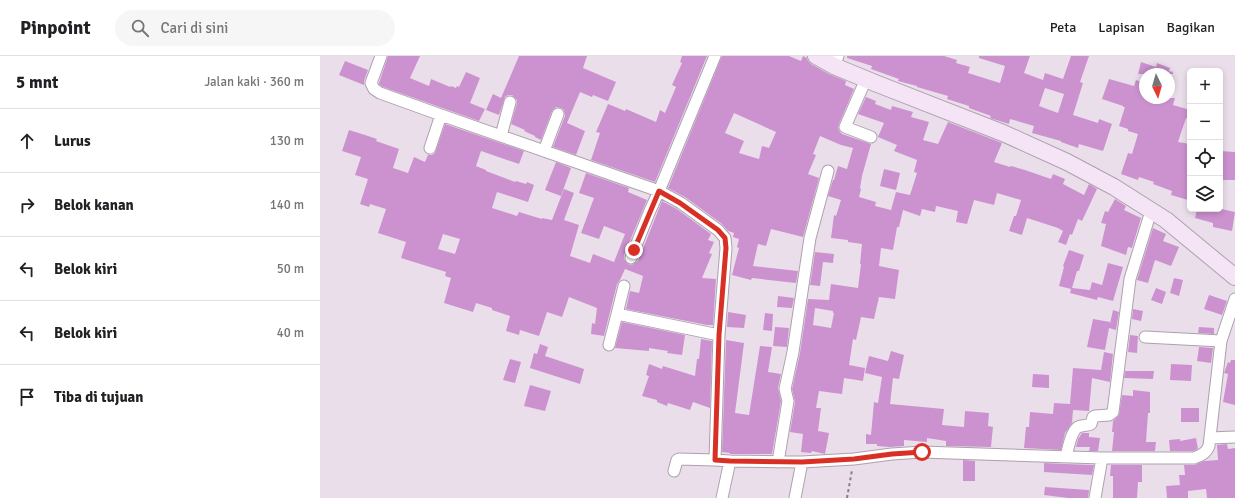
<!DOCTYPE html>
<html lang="id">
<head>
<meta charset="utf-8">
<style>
	:root { --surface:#fff; --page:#f6f6f6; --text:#202124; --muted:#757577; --line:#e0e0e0 }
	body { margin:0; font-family:Signika,sans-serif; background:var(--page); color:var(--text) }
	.controls { position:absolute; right:12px; top:12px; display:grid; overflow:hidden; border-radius:6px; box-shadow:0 2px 6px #0003 }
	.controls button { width:36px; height:36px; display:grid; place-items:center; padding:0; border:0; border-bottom:1px solid var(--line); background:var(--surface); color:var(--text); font:20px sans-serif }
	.compass { position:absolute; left:819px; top:12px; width:36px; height:36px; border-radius:50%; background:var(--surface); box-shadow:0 2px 6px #0003; rotate:175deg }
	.stop { position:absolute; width:12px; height:12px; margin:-9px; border:3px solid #d93025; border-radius:50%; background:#fff }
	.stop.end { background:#d93025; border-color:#fff; box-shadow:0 1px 4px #0008 }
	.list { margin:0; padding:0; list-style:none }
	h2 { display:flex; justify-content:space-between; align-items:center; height:52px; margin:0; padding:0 16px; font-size:17px }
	h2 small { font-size:13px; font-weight:400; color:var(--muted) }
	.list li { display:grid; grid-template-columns:26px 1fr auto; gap:12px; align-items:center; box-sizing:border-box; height:64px; padding:0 16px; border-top:1px solid var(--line) }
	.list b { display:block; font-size:15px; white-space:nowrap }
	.list em { font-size:13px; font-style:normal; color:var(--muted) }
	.icon { flex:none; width:22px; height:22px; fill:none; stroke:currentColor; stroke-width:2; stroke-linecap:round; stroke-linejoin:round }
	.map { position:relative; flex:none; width:915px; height:442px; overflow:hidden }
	header { display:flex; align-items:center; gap:24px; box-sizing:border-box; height:56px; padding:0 20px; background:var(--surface); border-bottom:1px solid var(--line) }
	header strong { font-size:19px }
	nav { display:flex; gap:22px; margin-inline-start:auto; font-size:14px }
	.search { width:280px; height:36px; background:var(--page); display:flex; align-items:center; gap:10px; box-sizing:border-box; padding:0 14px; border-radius:22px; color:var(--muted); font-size:15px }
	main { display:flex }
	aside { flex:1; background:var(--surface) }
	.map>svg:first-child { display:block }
</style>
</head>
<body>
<header>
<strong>Pinpoint</strong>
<div class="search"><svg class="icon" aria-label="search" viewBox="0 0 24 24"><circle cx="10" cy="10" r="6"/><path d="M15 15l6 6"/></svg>Cari di sini</div>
<nav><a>Peta</a><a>Lapisan</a><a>Bagikan</a></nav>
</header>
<main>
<aside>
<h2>5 mnt<small>Jalan kaki · 360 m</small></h2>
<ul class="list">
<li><svg class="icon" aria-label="ahead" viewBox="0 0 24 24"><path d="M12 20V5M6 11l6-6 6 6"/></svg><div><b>Lurus</b></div><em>130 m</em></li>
<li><svg class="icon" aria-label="right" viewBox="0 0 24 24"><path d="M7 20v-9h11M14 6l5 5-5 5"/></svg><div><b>Belok kanan</b></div><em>140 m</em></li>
<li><svg class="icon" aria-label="left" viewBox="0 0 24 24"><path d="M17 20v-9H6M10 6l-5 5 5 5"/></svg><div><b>Belok kiri</b></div><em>50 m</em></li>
<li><svg class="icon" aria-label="left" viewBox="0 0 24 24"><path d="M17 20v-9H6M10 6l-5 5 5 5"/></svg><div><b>Belok kiri</b></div><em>40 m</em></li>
<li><svg class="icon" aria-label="arrive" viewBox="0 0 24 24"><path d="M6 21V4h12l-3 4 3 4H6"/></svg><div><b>Tiba di tujuan</b></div></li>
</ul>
</aside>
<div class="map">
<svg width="915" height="442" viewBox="0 0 915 442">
	<rect width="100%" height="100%" fill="#ebdeeb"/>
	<path fill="#cc92cf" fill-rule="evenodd" d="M68,0H100L90,22L109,30L111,23L130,31L131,30L136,32L137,30L139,31L146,16L160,22L150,47L165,53L159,65L63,31L59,28V27Z
		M199,0H267L263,12L296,26L288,45L273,39L272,41L260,36L247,67L265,75L256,99L233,91L245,60L244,54L241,52L236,51L232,55L221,84L215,81V80L204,75L205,74L191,68L197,47V44L192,39H188L185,41L179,59L166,54L173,38L181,42Z
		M362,0H387L335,126L271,104L280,77L276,76L288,48L305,55L306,53L336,66L340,54L345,57L356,31L352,29L362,7L360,6Z
		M402,0H469L481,5L483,0L487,2L488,5L491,8L509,18L526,25L525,29L534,33L519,68L518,72L520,76L522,78L551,88L542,120L540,132L541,133L539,141L556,146L555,150L571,154L576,136L590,139L597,117L594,116L597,104L574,95L577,89L558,81L564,67L538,58L546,41L556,45L555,48L571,54L572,50L593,56L591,61L609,66L603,84L618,88L628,66L682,87L674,106L690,111L691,110L705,114L731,123L733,118L745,123L743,128L764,139L769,128L777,133L762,165L758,163L752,179L750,178L746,189L738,186L743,175L738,172L707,162L702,179L689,175L694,160H696L701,144L677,137L674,149L654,144L647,168L636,166L638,155L616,150L615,156L602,153L600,160L583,154L579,171H577L573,194L561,192L559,210L579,214L575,243L559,241L554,263L541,261L536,284L533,283L529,309L545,312L543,325L524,322L522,338L499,335L496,352H501L498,375L509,377L505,398L492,395L491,397L481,396L483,378L470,376L475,346L472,333L480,297L488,243L509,244L511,228L538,232L541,208H540L542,188L528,186V184L511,182L514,159L516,160L521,144L508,140L513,124H514L518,110L527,113L533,92L521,89L500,80L493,98L496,99L488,118L499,122L483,181L451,173L446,190L438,188L433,210L478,215L476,227L432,222L431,224L412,219L419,192L417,191L419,183L413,181L414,177L408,175L402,168L365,141L348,132ZM414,57L456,76L449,92L442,90L439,103L419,97L424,85L405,77ZM495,252L513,255V257H514L511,272L493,269Z
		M527,0H624L637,4L636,7L650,11L648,17L680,27L685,10L659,2V0H710L704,17L723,24L725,17L743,23L751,0H769L760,26L763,27L753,59L778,67L779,63L792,68L783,95L759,88L758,92L741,86V85L712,77L714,70L690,63L689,68L670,62L671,60L649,52V50L627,43L628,40L597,31V30L578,25L579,23L551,13L552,10L527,2ZM725,32L744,38L738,57L719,50Z
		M25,5L48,14L44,25V29L19,19Z
		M821,6L836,11L837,7L850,12L849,15L853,16V18H818Z
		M789,23L814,30L816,24L825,27V42H855L853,49L870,54V64L866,62L858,86L870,88V138L868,144L851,139L852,135L833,128L834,126L819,121L818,124L801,118L808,97L812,98L818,78L808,75V73L799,70L805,51H803V50L782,43Z
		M125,68L204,95L199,108L161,95L156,110L166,114V115L195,126L196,125L206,128L207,126L214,129L208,146L177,136L172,152L197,160L199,156L222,163V162L232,164L244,133L254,137L244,164L259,169L250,200L270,207L273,198L294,206L305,178L284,170L279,183L261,177L274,142L259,137L266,117L309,132L308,136L327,144L304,199V203L308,208L312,209L318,205L342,145L357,153L391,178L388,184L394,186L389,197L392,198L382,222L396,223L393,269H387L306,253L310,235L319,237L323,220L305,213L300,224L297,228L284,280L271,278L272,267L275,268L277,252L249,241L242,261L227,256L219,280L200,274L199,279L186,275L190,260L172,254V252L156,247L153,256L124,247L131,222L125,220L126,216L81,202L86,186L58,177L66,153L50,148L49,151L40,148L48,123L35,119L41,101L22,95L29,74L45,79L57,83L56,85L79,93L73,112L88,117L94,101L105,106L108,99H112L115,97ZM123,178L140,183L135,198L118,193Z
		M900,95L915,96V124H900Z
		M236,106L251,112L241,140L225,134Z
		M564,113L580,117L576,134L560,130Z
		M795,143L806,150L804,154L821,162L812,192L808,191L806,199L781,190L786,168L781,167L785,155L788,156Z
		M877,153H901L915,156L912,175L893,171V167L875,162Z
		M833,172L846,178L843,185L859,191L851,210L835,204L828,227L817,224Z
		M749,194L764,199L759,215H757L752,232L770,234L772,226L782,229L788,207L803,211L793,245L778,241L777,244L750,237L751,233L739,230L744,211L743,210Z
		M495,196L514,198L513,207L503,206L500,230L490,229Z
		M854,222L863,224L859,240L850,237Z
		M836,232L846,236L842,248L831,244Z
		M889,239L907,245L902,259L884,253Z
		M458,240L474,242L472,252L457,251Z
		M813,253L823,255L821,265L812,263Z
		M793,254L799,256L796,274L789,272L785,294L767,291L773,263L790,266V268Z
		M408,256L426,259L424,272L407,271Z
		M445,257L453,258L452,275L443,274Z
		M302,266L365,279L362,299L347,297L348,295L329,292V295L295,292Z
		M455,271L469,272L467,291L453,290Z
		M879,271L894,272V278L878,277Z
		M810,279L818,280L817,297L808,296Z
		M381,283L392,285L390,352L373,346L370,354L348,347L347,350L337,346V344L322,340L329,320L326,319L329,308L342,313L343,310L375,320L377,303H379Z
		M406,284L424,287L415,357L429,359L440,290L452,291L448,316L461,318L458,332L461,345L452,398H410V397L402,396Z
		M220,288L228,291L225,300L264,313L260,328L210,312L214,297L217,298Z
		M879,291L893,292L891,307L877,305Z
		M571,295L584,299L579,323L573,322L570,348L624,353L622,369L644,371L645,355L669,357L668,370L673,371L671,391L626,390V385L607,382V386L584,384V390L570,391L557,390V388H546V378L551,379L554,346L558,347L562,321L545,317L549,300L568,305Z
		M784,296L793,298L790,326L772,322L769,355L753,354L752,367L745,377L741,394L704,392L706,371H709L710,356L733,358L734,347L750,348L753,312L781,314Z
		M190,303L201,306L195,327L183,324Z
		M911,304H915V349L903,346L908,318L904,317L908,306L910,307Z
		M851,308L872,309L871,325L850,324Z
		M805,315H834L833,323L804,322Z
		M713,318L729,319V332L712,331Z
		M210,329L231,335L225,355L204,350Z
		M813,334L830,336V357H828L826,386H836L835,395H792L794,376H792L793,365L799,359L802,339L813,340Z
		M861,352H879V366H861Z
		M762,377H769V381L780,382L778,395H769L770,391H756L758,383Z
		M876,382L878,393L876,394L873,395H850L849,384L860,383V385Z
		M907,388L908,393L915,392V442H887L886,433L868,435V442H847L846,430L860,429L859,419H865L864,409H874L884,405L898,404L897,389Z
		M643,404L655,405V425H643Z
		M724,407L745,408L774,409L772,419L724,416Z
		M791,409H822V426H818L817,442H793V420H790Z
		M725,431L769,434L768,442H748L724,439Z"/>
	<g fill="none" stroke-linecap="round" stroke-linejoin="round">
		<defs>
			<path id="street" d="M61,0L51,27L54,33L60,37L121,59L339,135L329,157L311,202
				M395,0L339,135L361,147L398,174L405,182L406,192L399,279L395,404L410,405L482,406L534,403L572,398L602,396L782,402H874C882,399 886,397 889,390L901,285L915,243
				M514,10L518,0
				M546,23L525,71L551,81
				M181,80L190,46
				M110,92L121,59
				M224,95L238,58
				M304,230L297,258L399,279
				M825,281L901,285
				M289,289L297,258
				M890,382L915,381
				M746,401C748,393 751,375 758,371C762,369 767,370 771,368L773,361L775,360L789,359L793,356L810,223L831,155
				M458,406L468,345L465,333L473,296L490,182L508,115
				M354,415L357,404L359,403L395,404
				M402,442L410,405
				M475,442L482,406
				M775,442L782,402"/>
			<path id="secondary" d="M496,0L514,10L555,27L683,77L747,106L794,131L846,164L915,221"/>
		</defs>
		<use href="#street" stroke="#ada1ad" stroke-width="13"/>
		<use href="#secondary" stroke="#ada1ad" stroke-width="18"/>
		<path stroke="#857c85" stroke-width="2" stroke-dasharray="3 3" stroke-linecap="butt" d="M527,442L532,414"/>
		<use href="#street" stroke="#fff" stroke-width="11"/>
		<use href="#secondary" stroke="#f4e4f5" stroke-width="16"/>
	</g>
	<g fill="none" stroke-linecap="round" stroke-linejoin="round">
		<path stroke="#d93025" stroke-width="5" d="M314,194L339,135L360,147L398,174L405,182L406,192L399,279L395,404L410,405L482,406L534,403L572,398L602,396"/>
	</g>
</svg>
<div class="controls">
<button>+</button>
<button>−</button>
<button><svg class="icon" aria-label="locate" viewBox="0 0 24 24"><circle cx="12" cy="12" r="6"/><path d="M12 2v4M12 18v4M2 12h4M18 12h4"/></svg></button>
<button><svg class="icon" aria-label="layers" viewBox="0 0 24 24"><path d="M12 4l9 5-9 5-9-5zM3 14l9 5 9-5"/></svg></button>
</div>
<svg class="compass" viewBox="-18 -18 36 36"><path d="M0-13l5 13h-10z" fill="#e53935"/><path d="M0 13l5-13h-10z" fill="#757577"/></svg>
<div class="stop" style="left:602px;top:396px"></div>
<div class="stop end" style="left:314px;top:194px"></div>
</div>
</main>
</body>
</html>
